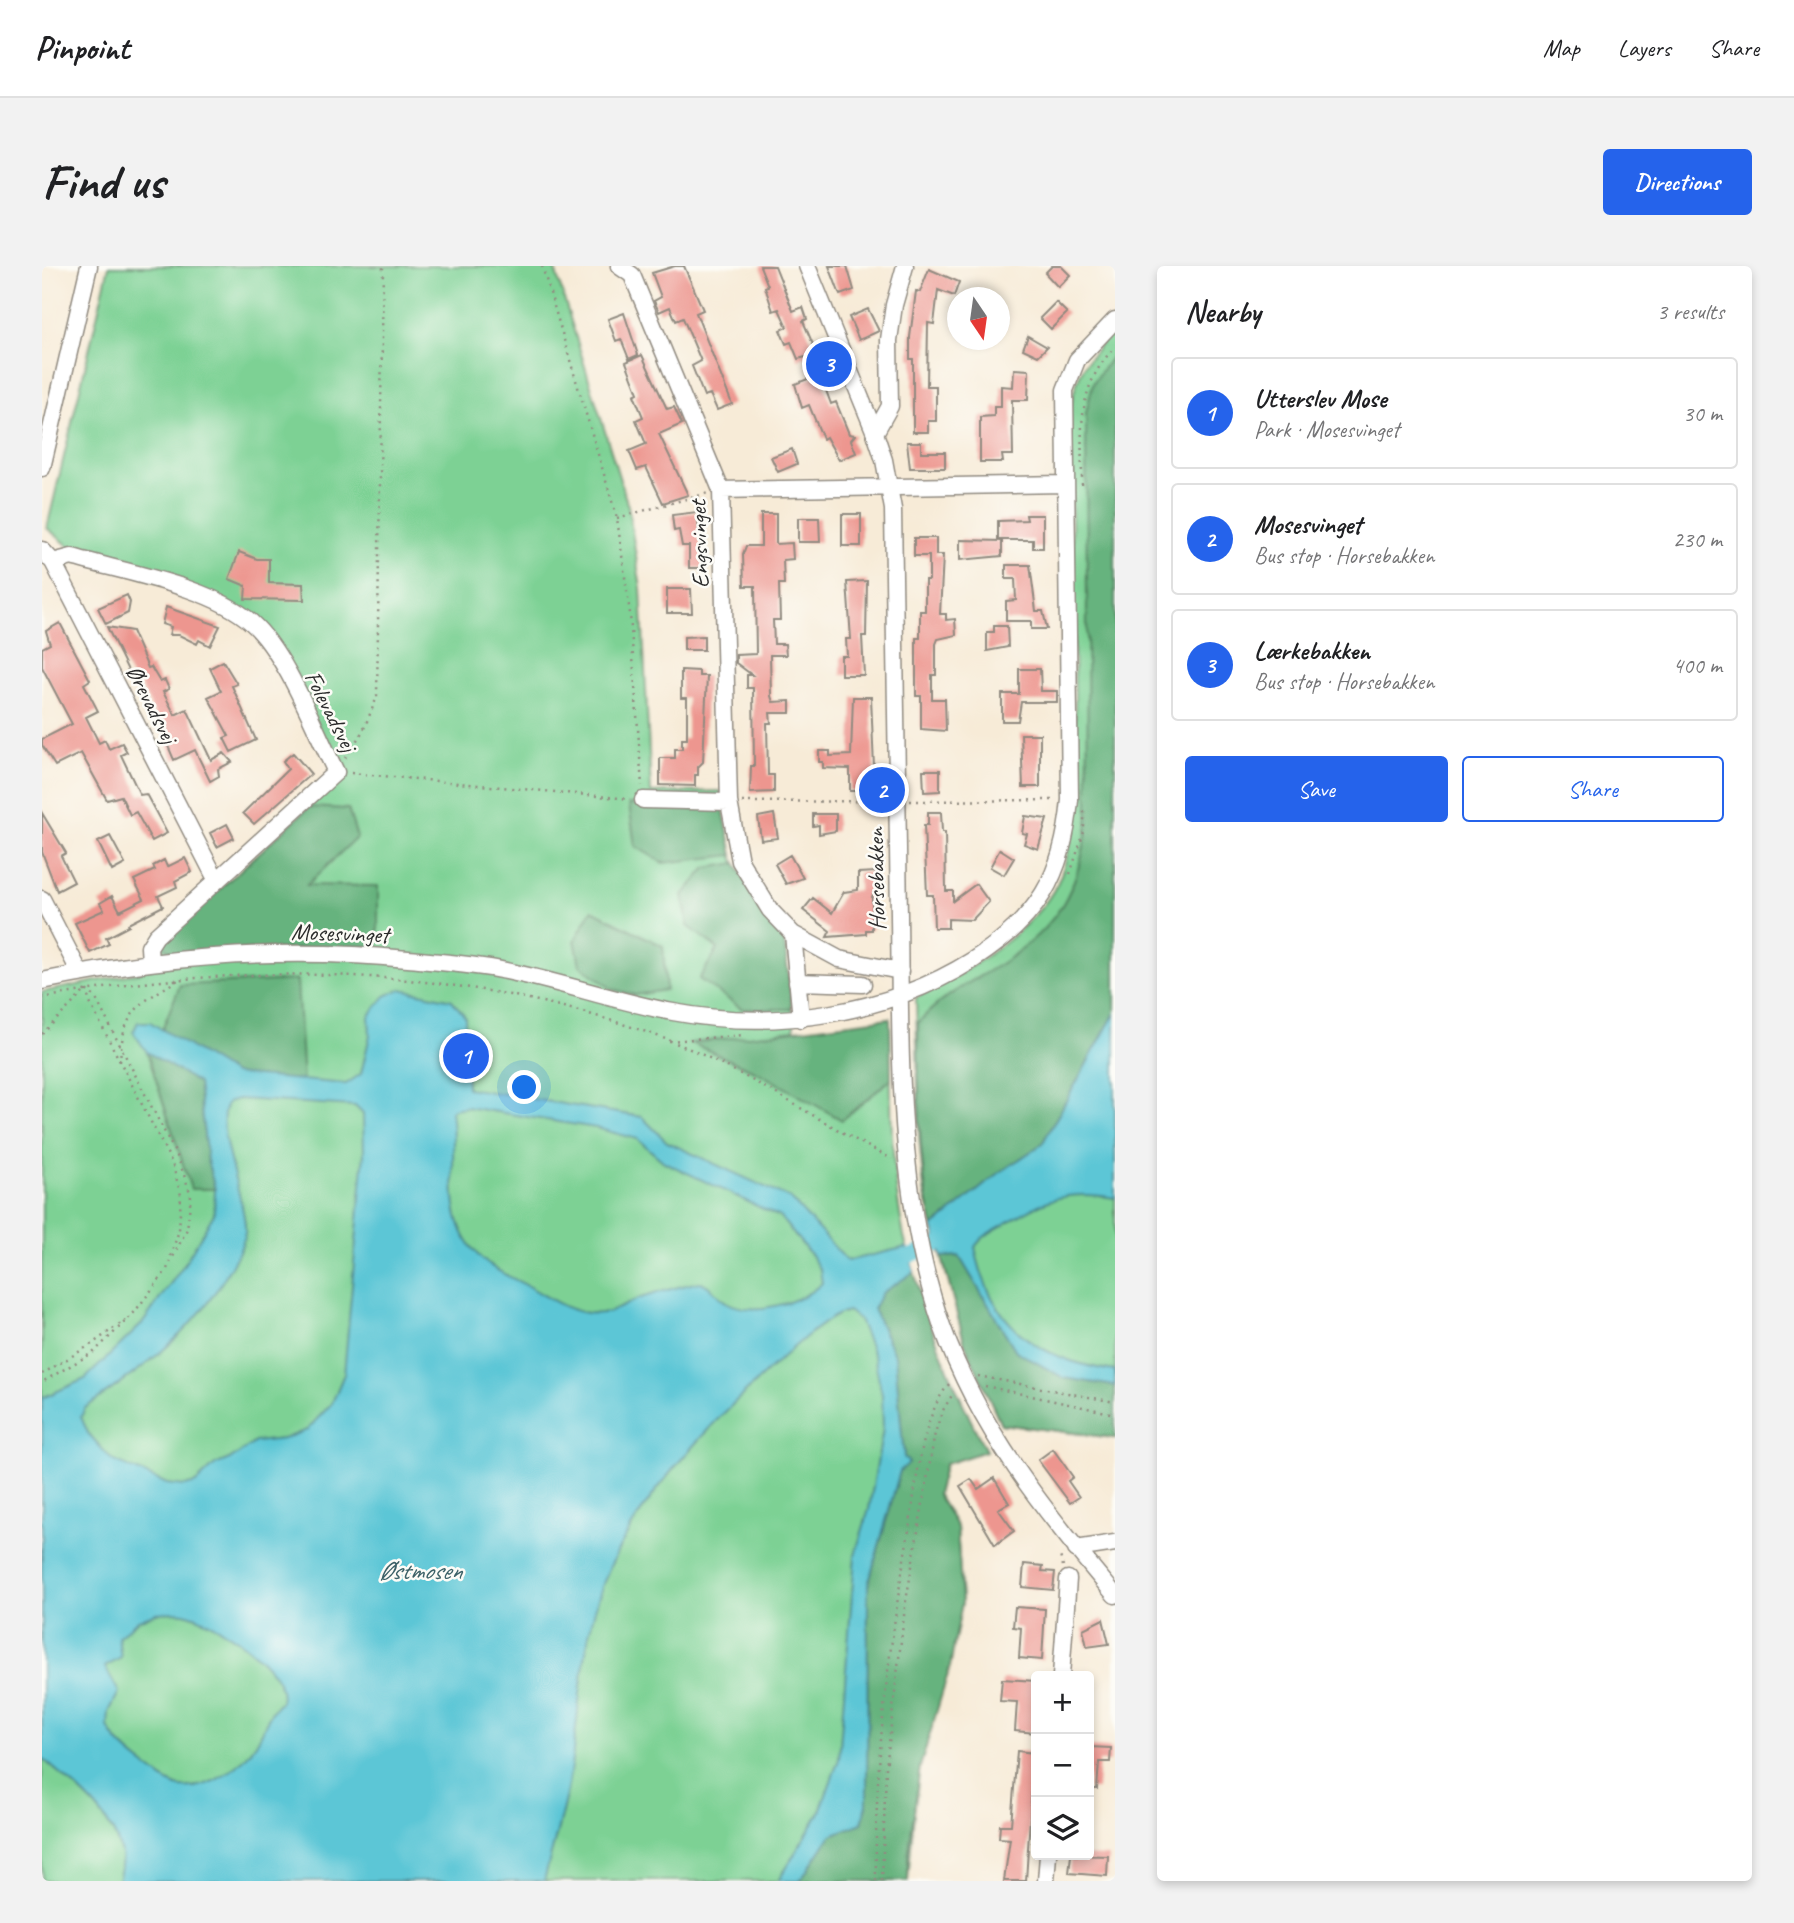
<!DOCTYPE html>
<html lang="en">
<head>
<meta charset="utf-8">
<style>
	:root { --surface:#fff; --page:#f2f2f2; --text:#202124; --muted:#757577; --line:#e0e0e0; --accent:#2563eb }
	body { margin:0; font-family:Caveat,sans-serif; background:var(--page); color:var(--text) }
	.controls { position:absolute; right:21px; bottom:21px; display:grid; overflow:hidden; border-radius:7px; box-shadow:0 4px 10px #0003 }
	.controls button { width:63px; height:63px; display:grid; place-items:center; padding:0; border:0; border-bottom:2px solid var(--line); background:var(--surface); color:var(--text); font:35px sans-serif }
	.compass { position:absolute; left:905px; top:21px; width:63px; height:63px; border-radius:50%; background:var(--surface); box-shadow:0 4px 10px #0003; rotate:167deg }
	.you { position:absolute; left:483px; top:822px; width:24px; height:24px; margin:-18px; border:5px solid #fff; border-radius:50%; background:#1a73e8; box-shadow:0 0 0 10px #1a73e833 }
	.badge { display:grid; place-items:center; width:46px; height:46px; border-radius:50%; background:var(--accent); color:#fff; font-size:23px; font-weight:700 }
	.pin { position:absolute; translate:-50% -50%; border:4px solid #fff; box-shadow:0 2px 7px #0006 }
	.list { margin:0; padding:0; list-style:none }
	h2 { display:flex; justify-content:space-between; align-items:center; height:91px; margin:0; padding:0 28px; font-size:30px }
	h2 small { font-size:23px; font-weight:400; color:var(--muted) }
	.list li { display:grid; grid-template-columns:46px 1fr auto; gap:21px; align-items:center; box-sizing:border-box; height:112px; margin:0 14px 14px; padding:0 14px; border:2px solid var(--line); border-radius:7px }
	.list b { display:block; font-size:26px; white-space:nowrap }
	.list p { margin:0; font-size:23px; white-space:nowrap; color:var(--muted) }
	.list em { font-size:23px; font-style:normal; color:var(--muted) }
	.actions { display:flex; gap:14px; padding:21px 28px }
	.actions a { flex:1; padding:16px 0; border:2px solid var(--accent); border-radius:7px; text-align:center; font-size:24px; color:var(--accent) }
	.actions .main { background:var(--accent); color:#fff }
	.icon { flex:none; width:38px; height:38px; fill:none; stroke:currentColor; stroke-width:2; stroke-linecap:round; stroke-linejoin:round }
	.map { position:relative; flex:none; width:1073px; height:1615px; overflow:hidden; border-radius:7px }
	header { display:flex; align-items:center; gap:42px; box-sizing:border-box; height:98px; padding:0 35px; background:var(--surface); border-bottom:2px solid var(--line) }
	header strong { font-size:33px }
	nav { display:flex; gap:38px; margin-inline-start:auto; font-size:24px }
	.intro { display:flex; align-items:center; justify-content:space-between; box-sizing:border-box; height:168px; padding:0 42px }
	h1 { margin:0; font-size:49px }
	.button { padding:18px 32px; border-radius:7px; background:var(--accent); color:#fff; font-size:24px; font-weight:700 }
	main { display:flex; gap:42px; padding:0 42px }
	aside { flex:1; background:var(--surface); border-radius:7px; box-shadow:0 4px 10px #0003 }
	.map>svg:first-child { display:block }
</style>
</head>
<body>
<header>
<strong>Pinpoint</strong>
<nav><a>Map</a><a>Layers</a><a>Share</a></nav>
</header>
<div class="intro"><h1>Find us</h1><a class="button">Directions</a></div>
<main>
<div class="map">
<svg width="1073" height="1615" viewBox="0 0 1073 1615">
	<rect width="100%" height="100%" fill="#fdfcf7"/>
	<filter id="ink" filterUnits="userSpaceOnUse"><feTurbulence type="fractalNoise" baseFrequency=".0143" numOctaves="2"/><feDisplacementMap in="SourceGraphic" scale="14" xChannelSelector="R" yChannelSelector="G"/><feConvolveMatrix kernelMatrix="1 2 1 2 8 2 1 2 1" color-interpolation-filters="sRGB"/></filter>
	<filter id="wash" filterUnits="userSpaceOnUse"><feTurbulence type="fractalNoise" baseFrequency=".00686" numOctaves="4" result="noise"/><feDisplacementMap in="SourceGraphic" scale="28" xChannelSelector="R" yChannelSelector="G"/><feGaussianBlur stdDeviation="1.57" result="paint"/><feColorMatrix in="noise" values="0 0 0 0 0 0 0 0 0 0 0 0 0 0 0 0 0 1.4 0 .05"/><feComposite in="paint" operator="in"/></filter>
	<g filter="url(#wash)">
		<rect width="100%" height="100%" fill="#f7ebd7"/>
		<path fill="#7dd194" stroke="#547e60" stroke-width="2" d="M67,0H512L586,240L599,322L609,527L679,525L686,577L700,614L718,645L742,673L753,768L848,752C849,825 847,899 862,970C878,1046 909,1117 944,1185L903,1198L895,1228L915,1261L920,1337L876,1501L866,1615H0V726L99,706L118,678L299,511L213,351L33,285L5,262Z
			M1073,63V1172L959,1158L923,1078L882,925L877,870L874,732C920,709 992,665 1015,618C1025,597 1029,574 1035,551L1028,145C1034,106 1046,91 1073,63Z"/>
		<path fill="#66b37e" stroke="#486f54" stroke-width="2" d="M1073,86V747L1000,878L957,907L891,961C875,894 877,826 876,757C899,730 928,717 958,698C1016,661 1036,625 1046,558L1044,147L1051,117Z
			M587,538L681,542L691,589L621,597L593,580Z
			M267,541L306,543L315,571L265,619L336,620V680L132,687L118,678Z
			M694,597L718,645L742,673L750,743H700L657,713L676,683L646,660L641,629L664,602Z
			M550,644L621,680L624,724L593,729L570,723L538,699L533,674Z
			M255,714L261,816L192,808L120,764L138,719Z
			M848,752L849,813L800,854L717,807L649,777Z
			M105,786L156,817L165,894L173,923H149Z
			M917,990L974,1085L1022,1112L1073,1120V1172L959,1158L923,1078L900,991Z
			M872,1006C889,1069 914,1126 944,1185L903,1198L895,1228L915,1261L920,1337L908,1401L878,1501L866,1591V1615H758L789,1569L820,1557L825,1539L826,1319L862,1191L853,1090L831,1043L839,1027Z"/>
		<path fill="#5bc6d6" stroke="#437880" stroke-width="2" fill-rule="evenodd" d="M359,723L410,734L423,750L425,822L600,851L625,876L749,933L805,995L865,981L872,1006L840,1027L831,1043L853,1090L862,1191L867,1197L858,1205L826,1319L825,1539L820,1557L789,1569L758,1615H736L777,1548L797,1493L813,1289L827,1243L841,1163L840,1129L832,1090L817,1054L806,1045C783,1049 732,1099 714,1116C664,1162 608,1224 576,1284C540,1352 540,1427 529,1501C524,1539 511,1578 502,1615H76C78,1606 81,1596 79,1588C71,1547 29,1518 0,1492V1132L43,1113L100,1058L141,1000L172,948L173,923L165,894L156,817L105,786L91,766L96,756H108L192,808L304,818L319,808L328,769L327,750L343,730ZM196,833L313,840L321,848L322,887L302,1108L290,1137L265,1164L241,1173L213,1176L192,1191L173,1199L154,1217L143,1220L125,1218L70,1194L46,1167L39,1151L43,1142C103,1100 152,1068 188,1002C194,991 202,979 203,967C206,936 169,861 186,836ZM424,841L554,862L595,873L622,896L738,951L769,989L778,1004L780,1017C759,1037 711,1051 684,1036C674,1030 670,1019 658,1016C642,1019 610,1028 596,1033C584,1038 573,1046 561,1047C533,1050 514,1036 491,1023C474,1013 455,1007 440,993C397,953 417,897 409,846L411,843ZM114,1347C123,1347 134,1345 142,1347C170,1352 248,1403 239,1435C225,1448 224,1460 215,1476C201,1500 169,1524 140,1521C129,1520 120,1512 112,1506C96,1495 74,1479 66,1461L67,1446L77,1426L63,1401L79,1392L76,1371L96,1354Z
			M1073,747V932C1024,923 1004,933 963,958C952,964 940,970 933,981C948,1061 997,1094 1073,1105V1120L1022,1112L974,1085L917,990L900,991L891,961L957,907L1000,878Z"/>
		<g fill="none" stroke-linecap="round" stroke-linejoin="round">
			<path stroke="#5bc6d6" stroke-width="14" d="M868,990L897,978"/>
		</g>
		<g id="blocks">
			<path fill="#ed968f" d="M633,0H642L652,23L661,44L654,47L690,138L675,144L668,128L662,130L650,100L659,95L641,52L634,55L628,41L617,46L612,35L619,31L610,7Z
				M718,0H733L751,45L761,41L765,53L761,55L775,88L756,93L749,76L744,78L738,64L745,61L737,43L731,45L723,21L726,20Z
				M787,0H805L812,24L798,29Z
				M1010,0H1019L1028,9L1016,21L1003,7Z
				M887,3L917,16L912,30L896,24L892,58L886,57L885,120H894V155H886V166H871V93H868V71L874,25L878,26Z
				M1014,36L1025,47L1009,63L998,52Z
				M826,43L837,65L817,74L807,51Z
				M582,47L596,89L587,93L579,73L574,75L566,53Z
				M986,70L1005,81L996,90L981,83Z
				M600,89L625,143L632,141L640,158L617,168L646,229L621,237L604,201L595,204L587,185L604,178L594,154L601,151L592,129L596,127L584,96Z
				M972,103L987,104L986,134H970L971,189H960L961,196H938V151L952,150V141H959V120L971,121Z
				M778,108L789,138L794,136L807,168L813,169L809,174L814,187L797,194L784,171L781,173L767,139L760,142L753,118Z
				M865,176H879V186H903V202H868Z
				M750,183L755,198L736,206L729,191Z
				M655,246L661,302H647V280H640L637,264L632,265L630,249Z
				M719,248H734V278L750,277L751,293L741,294L742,318H737L738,354H731L732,378H743L744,389H728L729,430L731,436L748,435V447H728L729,457H725L726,509H732V526L708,527L709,500H712L711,422H705V409H710L694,397V389L714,388L713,320H702L701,288L704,280H719Z
				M800,248H819V280H800Z
				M984,249H1001V282H991V274H956V255L985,254Z
				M756,252H777L778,276H756Z
				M872,272H894V289H901L898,348H904V354L913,353L914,369L896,373L894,378V409H890V433H903L904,465L879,463V430H874V372H878V345H883V314H887V290H872Z
				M918,274L960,275V290L918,294Z
				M197,286L215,293H227V317L261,318L262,334L203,333L204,320L187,313Z
				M964,299H988L994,345H1001L1005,363H989V355H964V335L974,334L973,313H964Z
				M825,315L824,370H820L822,409H799V390H805L804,373H809L805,316Z
				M625,323H649L650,347H625Z
				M85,329L88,336L86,347L64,358L56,342Z
				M124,341L178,360L168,380L157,374L155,378L137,369H127L129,361L120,358Z
				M18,357L48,414L42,418L56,445L44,451L57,477L63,474L67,483L80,477L85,486L79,489L98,529L104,528L125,567L110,575L94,546L88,549L79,530L65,534L39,487L13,500L0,479V473L30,458L0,401V382L8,378L4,365Z
				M952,360H965L966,381L945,385V366H952Z
				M65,361L90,365L106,402L109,401L118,416L123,414L127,423L121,426L133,449L145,443L169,494L182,487L190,496L176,503L177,510L168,515L153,484L132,494L112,447L96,415L92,417Z
				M662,370V384H642V371Z
				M181,395L195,418L190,420L214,474L189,486L182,472L187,470L166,431L179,425L168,402Z
				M977,403H998L999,425H1015V436H979L976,455H960V428H977Z
				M639,404L657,405V410H665L661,496L656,501V509H653V520L618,519V492H633V483H640V473H645V432H639Z
				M811,431H829L833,525H808V503L781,502V496H777V485H788V490L809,489Z
				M979,468H998V521H981Z
				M251,487L269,508L212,558L201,547L246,503L241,495Z
				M881,504H898V525L882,526Z
				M886,546H899L900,566H903L904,625H911V635L934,618L947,636L930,654L906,653V662H892L891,629H885L882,559H886Z
				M0,547L24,587L19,590L32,616L15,625L0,586Z
				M732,548L736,572L719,574L716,551Z
				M771,548H794V565L777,568V559L771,560Z
				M983,550L1005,553L996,583L982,578L985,568L980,567Z
				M185,558L192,572L175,581L168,567Z
				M68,570L83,598L70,605L56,576Z
				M958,583L972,592L962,609L948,601Z
				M748,589L761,612L744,618L733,598Z
				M143,592L150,606L133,615L135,621L116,630L121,640L86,658L87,660L64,672L67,678L48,687L33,657L62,644L58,637L70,630L78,645L102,633L92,614L113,604L111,600L122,594L125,601Z
				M834,606V622L830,631V664H824V668L785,671L788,665L761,644L771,632L790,647L802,626L816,624V607Z
				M1011,1183L1031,1211L1026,1215L1037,1231L1028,1237L996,1194Z
				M952,1212L967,1237L956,1243L972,1265L953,1279L918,1220L929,1213L936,1223Z
				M982,1298L1001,1300L1000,1305L1013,1306L1011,1324L980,1321Z
				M973,1341L1003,1343L1000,1394L977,1392L979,1362L971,1361Z
				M1061,1353L1067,1378L1045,1381L1041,1363Z
				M960,1413L994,1415V1467L973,1465L975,1436L958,1435Z
				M1047,1481L1069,1482L1068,1496H1057L1055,1523H1047Z
				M975,1485L992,1487L984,1615H962L968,1573L957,1572L958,1559H969Z
				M1029,1589L1066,1590L1065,1610L1027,1607Z"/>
		</g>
	</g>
	<g filter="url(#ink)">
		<use href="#blocks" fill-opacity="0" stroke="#918b81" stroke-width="2"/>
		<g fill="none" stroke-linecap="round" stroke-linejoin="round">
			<defs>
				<path id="minor" d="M577,0L590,9L679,224L687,536L698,595L728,644L751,668L797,693L858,705
					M765,0L833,167L842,194L851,243C853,378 855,514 857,650C859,787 854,929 900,1060C937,1164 1003,1246 1073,1329
					M833,167L848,140L847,74L852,39L863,0
					M0,202L47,0
					M679,224L1022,218
					M0,284L11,296L175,615
					M11,296L30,291C82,306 171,321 210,357C244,387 273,464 294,506L114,670L107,681L108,696
					M601,534L687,536
					M0,633L38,707
					M751,668L759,753
					M0,715C120,690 244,681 366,693C399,696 432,698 464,705C520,716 575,736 631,746C732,765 844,749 931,694C996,652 1021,611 1028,534L1023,124L1035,94L1073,54
					M755,716L821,718
					M1034,1283L1073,1277
					M1019,1410L1026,1313
					M1004,1615L1006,1589"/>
			</defs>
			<use href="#minor" stroke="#918b81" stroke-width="19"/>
			<path stroke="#918b81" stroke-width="2.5" stroke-dasharray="2 5" stroke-linecap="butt" d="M500,0L575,252L588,348L600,520
				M1040,219C1040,164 1033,123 1073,81
				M575,252L666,227
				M303,492L321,465L335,431L341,0
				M309,507L588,533
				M868,535L1015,534
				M700,536L840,535
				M1028,608L1042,566V544
				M44,724L48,737L130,897L139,929L137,964L127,995
				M0,732C208,694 426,698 626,774C706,805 774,855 850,893
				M0,768L44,724L53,731L136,892L149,929L145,963L124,1005L91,1048L52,1086L0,1116
				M627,775L702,769
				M78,796C80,746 96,738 136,714
				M0,1108L50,1078L83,1054
				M936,1110L1073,1136
				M943,1120L1073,1148
				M1021,1300L1018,1290L1021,1288
				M834,1615C832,1497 847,1380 867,1264C874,1221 879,1147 909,1116
				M840,1615L844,1502L863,1341L893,1167L900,1146L912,1126"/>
			<use href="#minor" stroke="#fff" stroke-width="16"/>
		</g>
	</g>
	<g text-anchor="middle" stroke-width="5" stroke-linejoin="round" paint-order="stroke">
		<g font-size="24" fill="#2b2b2b" stroke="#fdfcf7">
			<text transform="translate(657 278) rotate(-92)" y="8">Engsvinget</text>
			<text transform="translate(110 438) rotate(63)" y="8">Ørevadsvej</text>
			<text transform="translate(289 445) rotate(63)" y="8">Folevadsvej</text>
			<text transform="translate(834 613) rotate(-91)" y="8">Horsebakken</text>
			<text transform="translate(298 667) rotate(2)" y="8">Mosesvinget</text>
		</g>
		<g font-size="26" font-style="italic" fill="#3c6167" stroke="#fdfcf7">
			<text x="378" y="1313">Østmosen</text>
		</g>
	</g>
</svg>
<div class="controls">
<button>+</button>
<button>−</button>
<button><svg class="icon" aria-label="layers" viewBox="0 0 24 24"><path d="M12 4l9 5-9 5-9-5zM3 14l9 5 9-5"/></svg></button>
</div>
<svg class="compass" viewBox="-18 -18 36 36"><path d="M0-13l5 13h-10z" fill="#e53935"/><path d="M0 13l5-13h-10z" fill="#757577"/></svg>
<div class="you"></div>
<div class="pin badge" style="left:424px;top:790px">1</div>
<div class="pin badge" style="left:840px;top:524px">2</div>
<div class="pin badge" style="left:787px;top:98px">3</div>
</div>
<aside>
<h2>Nearby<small>3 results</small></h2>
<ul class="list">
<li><span class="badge">1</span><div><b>Utterslev Mose</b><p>Park · Mosesvinget</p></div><em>30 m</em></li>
<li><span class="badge">2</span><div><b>Mosesvinget</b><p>Bus stop · Horsebakken</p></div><em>230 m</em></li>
<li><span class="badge">3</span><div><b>Lærkebakken</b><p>Bus stop · Horsebakken</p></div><em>400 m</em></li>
</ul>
<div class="actions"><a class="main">Save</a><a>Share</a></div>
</aside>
</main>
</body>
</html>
